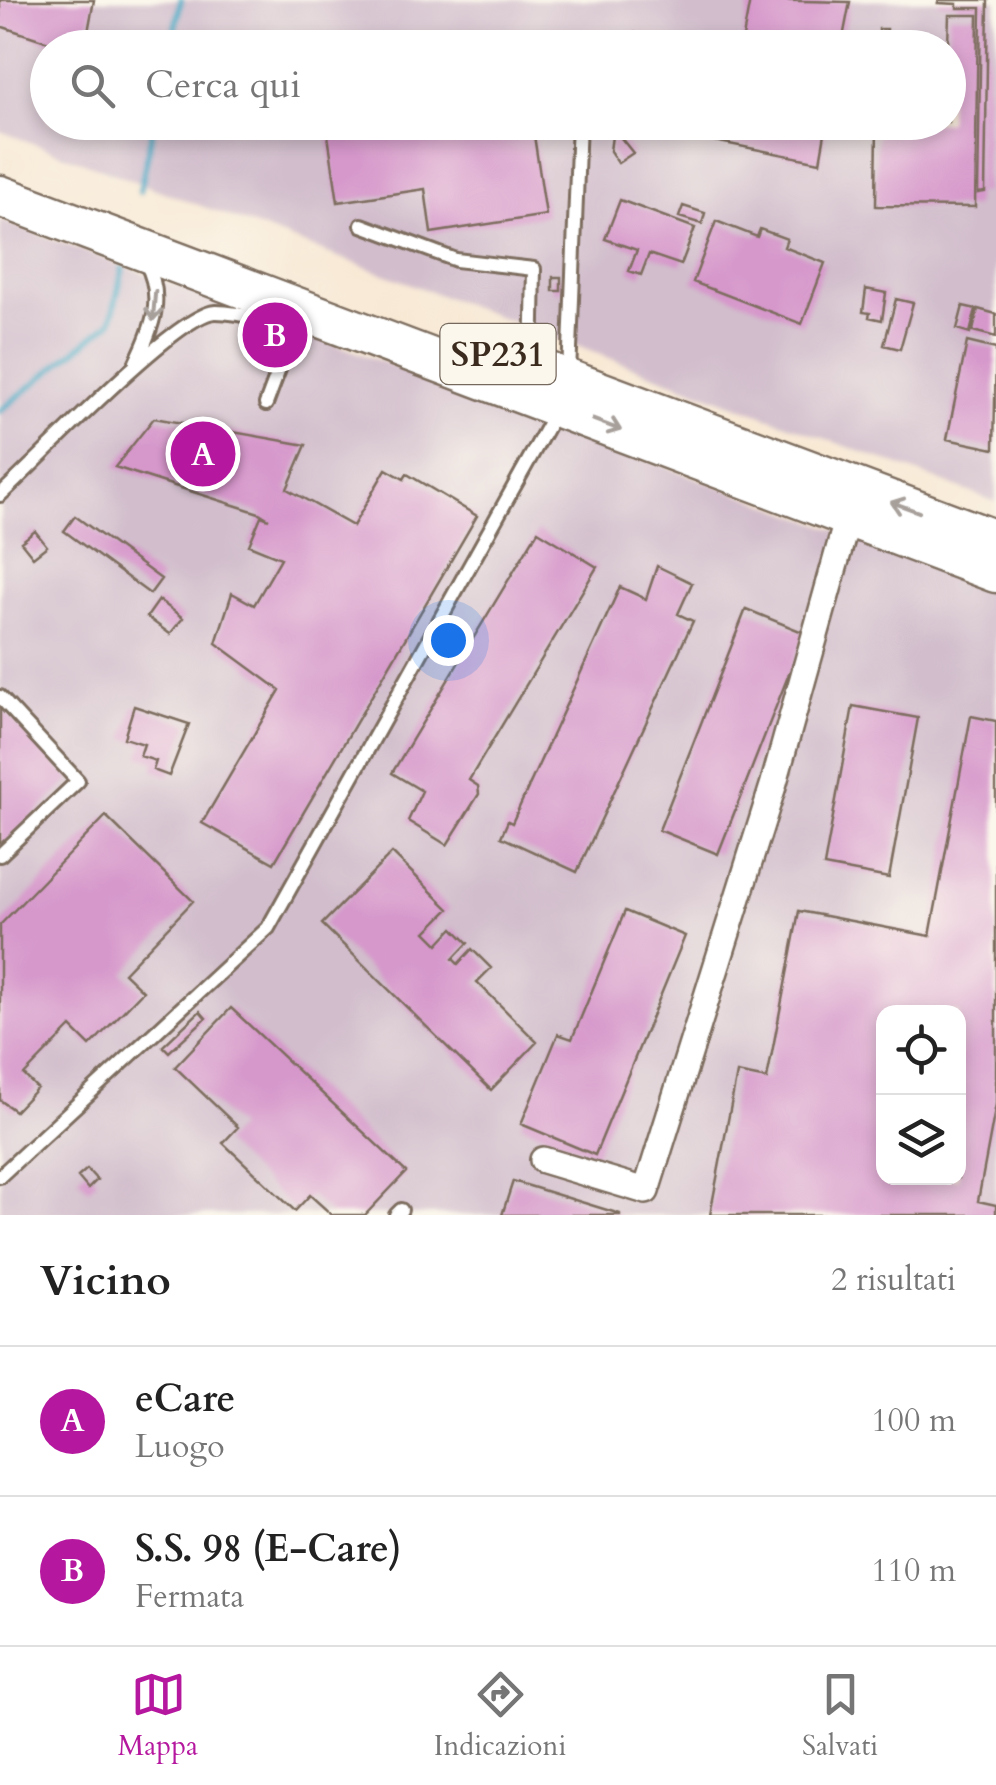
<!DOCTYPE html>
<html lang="it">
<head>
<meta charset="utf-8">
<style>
	:root { --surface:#fff; --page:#f2f2f2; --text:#222; --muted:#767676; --line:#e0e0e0; --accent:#b5179e }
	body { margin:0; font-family:Cardo,serif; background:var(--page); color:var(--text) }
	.controls { position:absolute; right:30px; bottom:30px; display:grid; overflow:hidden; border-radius:20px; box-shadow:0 5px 15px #0003 }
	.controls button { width:90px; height:90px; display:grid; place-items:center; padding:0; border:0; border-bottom:2px solid var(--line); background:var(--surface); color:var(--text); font:50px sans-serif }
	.you { position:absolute; left:448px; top:640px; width:35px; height:35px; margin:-25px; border:8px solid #fff; border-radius:50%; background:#1a73e8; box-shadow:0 0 0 15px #1a73e833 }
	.badge { display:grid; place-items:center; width:65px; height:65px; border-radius:50%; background:var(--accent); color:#fff; font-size:32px; font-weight:700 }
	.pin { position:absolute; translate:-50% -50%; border:5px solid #fff; box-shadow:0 2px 10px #0006 }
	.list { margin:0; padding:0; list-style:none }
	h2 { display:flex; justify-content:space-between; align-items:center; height:130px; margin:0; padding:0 40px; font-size:42px }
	h2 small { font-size:32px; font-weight:400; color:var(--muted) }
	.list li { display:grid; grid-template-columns:65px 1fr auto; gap:30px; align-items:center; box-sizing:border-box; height:150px; padding:0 40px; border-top:2px solid var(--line) }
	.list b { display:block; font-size:38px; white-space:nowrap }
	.list p { margin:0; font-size:32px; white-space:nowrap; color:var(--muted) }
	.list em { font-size:32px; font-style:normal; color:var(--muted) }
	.icon { flex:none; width:55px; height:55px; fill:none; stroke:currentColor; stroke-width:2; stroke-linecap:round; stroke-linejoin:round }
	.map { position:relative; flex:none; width:996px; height:1215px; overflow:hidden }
	.search { position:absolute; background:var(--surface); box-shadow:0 5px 15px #0003; left:30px; right:30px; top:30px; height:110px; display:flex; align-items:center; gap:25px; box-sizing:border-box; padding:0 35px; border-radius:55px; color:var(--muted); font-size:38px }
	.sheet { height:430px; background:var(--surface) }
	nav { display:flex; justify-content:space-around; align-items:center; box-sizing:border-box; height:140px; border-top:2px solid var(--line); background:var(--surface); font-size:28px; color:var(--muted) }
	nav a { display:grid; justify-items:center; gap:5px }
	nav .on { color:var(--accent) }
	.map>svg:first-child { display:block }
</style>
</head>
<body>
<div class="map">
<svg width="996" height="1215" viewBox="0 0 996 1215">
	<rect width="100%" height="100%" fill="#fbf7ec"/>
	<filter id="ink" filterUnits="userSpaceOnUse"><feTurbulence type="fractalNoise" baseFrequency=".01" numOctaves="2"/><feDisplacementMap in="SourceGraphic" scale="20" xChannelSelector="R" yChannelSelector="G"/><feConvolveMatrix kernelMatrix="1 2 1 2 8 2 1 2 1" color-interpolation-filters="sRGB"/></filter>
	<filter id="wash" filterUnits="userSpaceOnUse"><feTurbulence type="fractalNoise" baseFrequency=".0048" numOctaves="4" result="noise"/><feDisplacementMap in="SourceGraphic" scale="40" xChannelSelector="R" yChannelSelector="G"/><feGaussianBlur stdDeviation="2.25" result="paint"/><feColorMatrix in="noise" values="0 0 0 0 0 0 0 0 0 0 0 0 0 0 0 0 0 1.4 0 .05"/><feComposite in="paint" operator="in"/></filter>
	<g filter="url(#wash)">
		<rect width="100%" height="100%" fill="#f8e9d5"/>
		<path fill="#d1bdcc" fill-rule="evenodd" d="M0,0H996V502L0,131ZM48,48H948V122H48Z
			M0,220L996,589V1215H0ZM884,1012H958V1178H884Z"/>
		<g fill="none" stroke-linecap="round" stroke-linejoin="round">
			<path stroke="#45a8c5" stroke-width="6" d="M171,48L181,0
				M140,191L154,122
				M0,411L111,322L123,268"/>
		</g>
		<g id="blocks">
			<path fill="#d697cb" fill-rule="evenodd" d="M0,0H94L85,48H67L0,26Z
				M750,0L850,2L841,48H741Z
				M939,0H988L985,192L978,193L981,8H957V4L938,3Z
				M949,15H978L975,207L876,206L877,122H948V48H879V29H887V34H899V43L948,44Z
				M635,33L649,35L646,48H632Z
				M407,42L408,48H383V45Z
				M326,122H532L546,215L431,233L425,189L338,202Z
				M618,122H827L820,162Z
				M613,128L633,153L618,163L610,151Z
				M620,200L695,228L681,265L649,254L641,275L629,271L637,250L605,239Z
				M683,206L705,213L702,224L679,217Z
				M716,221L757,237L760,229L787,239L784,247L825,263L802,324L693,282Z
				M553,277H561V291H553Z
				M866,289L886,293L882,320L869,317L870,313L863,312Z
				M896,299L913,303L900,349L884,345Z
				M963,306L976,309L970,333L957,329Z
				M978,309L996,314V337L973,331Z
				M967,342L996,349L994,449L947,439Z
				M154,418L306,445L287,489L353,526L386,469L404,479L407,474L477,516L274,863L202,823L280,690L216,643L232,593L254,605L281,558L249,545L261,516L269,519L259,513L115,467Z
				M75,516L161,579L150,594L64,531Z
				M35,531L47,546L33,557L21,542Z
				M538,531L597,567L469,780L478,786L479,794L447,845L408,821L422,791L392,773Z
				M657,566L692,583L678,614L693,621L577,872L501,837L508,821L512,823L620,587L646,599Z
				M159,600L183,618L170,634L147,617Z
				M746,609L805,633L718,854L659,830Z
				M134,706L189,724L169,776L153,770L156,761L140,756L144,744L124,738Z
				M853,706L918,718L889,878L824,866Z
				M0,707L70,780L2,846L0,844Z
				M971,716L996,721V1104L978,1201L996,1205V1215H710L737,1073L767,1079L799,911L930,936ZM884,1012H958V1178H884Z
				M106,816L193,901L124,973L143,991L90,1046L71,1027L24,1075L37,1088L15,1111L0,1100V925Z
				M392,853L449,909L426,932L438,944L453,928L468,943L453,959L458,964L472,949L491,968L477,982L537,1042L491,1090L322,924Z
				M625,911L685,936L595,1155L521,1124L558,1034L572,1039Z
				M231,1008L406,1172L365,1215H332L310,1195L295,1211L223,1143L238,1127L175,1067Z
				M200,1011L206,1018L169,1052L163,1046Z
				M87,1169L97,1180L88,1189L78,1177Z
				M513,1181L620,1214V1215H502Z"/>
		</g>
	</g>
	<g filter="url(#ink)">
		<use href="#blocks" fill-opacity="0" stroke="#7d6d5e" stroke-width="2.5"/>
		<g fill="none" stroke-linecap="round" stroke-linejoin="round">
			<defs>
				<path id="service" d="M362,225L456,260L534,269L532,367
					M136,362C152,329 165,298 146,263
					M569,375L579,122
					M266,404L285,353L284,321
					M0,495C36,463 178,312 216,312C242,312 282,324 305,335
					M0,697L78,781L0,855
					M0,1176L268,928L555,413
					M396,1215L401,1210"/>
				<path id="minor" d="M543,1160L646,1191L773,786L848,517"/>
				<path id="primary" d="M0,196L996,572
					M541,370L996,541"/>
			</defs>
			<use href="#service" stroke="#7d6d5e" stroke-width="18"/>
			<use href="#minor" stroke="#7d6d5e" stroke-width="30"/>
			<use href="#primary" stroke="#7d6d5e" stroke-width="45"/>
			<use href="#service" stroke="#fff" stroke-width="12"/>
			<use href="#minor" stroke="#fff" stroke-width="25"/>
			<use href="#primary" stroke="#fff" stroke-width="40"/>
		</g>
		<defs><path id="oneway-shaft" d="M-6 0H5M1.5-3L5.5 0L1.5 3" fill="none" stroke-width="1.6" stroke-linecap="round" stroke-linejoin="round" transform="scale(2.5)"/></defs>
		<g stroke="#a79f9a">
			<use href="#oneway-shaft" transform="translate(154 306) rotate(95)"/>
			<use href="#oneway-shaft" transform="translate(607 425) rotate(21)"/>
			<use href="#oneway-shaft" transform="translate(905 507) rotate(-160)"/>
		</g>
	</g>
	<g text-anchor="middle" stroke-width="10" stroke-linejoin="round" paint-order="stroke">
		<rect fill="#fbf7ec" stroke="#75685c" stroke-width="2.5" x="440.5" y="324" width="115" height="60" rx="8"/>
		<g font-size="35" font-weight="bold" fill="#3b2a1e">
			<text x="498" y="366">SP231</text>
		</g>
	</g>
</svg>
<div class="controls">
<button><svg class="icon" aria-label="locate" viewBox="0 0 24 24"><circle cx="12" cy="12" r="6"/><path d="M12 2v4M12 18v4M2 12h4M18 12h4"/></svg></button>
<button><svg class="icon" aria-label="layers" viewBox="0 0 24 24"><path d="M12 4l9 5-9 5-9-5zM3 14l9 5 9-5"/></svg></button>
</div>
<div class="you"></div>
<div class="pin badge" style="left:203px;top:454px">A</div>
<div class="pin badge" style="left:275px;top:335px">B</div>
<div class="search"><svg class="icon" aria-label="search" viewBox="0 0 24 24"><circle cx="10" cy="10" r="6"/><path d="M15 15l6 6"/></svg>Cerca qui</div>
</div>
<section class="sheet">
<h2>Vicino<small>2 risultati</small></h2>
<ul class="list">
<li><span class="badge">A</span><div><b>eCare</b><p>Luogo</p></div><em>100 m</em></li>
<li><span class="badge">B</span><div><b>S.S. 98 (E-Care)</b><p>Fermata</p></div><em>110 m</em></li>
</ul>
</section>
<nav>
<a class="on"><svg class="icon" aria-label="map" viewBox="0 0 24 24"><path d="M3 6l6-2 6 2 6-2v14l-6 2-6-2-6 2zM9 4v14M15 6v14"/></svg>Mappa</a>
<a><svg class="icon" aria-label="directions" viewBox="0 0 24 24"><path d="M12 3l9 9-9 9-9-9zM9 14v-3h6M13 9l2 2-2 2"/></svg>Indicazioni</a>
<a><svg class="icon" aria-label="saved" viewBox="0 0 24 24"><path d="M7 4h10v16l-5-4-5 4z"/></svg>Salvati</a>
</nav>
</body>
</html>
